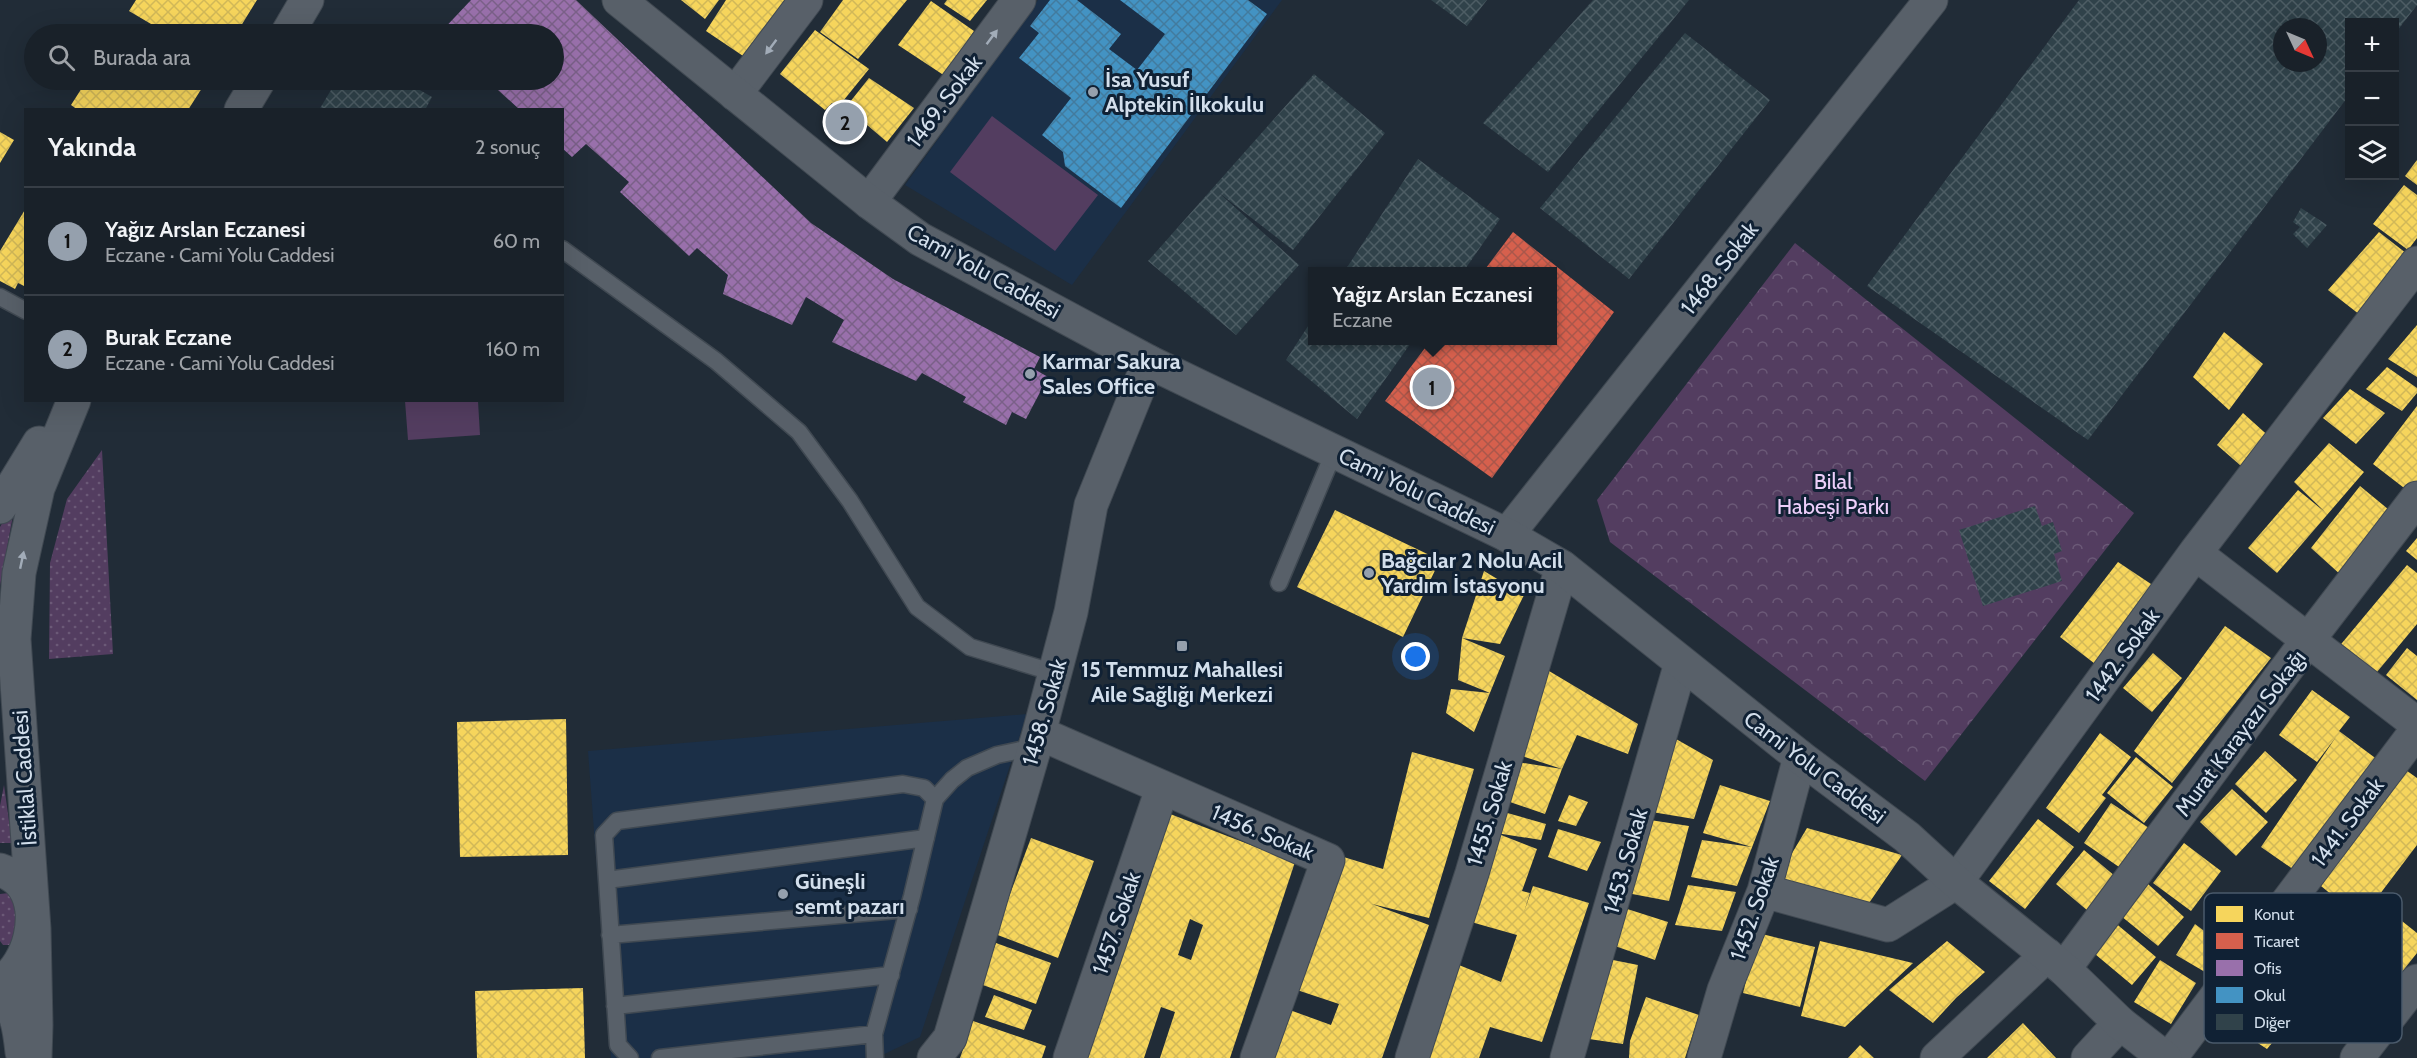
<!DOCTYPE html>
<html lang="tr">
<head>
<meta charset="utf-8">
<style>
	:root { --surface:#192129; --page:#222931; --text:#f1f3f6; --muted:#9fa3a8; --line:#373e46; --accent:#95a0ad }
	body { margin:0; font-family:Cabin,sans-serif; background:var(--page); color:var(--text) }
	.controls { position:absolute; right:18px; top:18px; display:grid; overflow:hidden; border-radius:0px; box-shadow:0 6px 24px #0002 }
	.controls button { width:54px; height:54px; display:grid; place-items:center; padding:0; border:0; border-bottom:2px solid var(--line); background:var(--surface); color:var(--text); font:30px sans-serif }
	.compass { position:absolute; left:2273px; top:18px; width:54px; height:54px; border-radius:50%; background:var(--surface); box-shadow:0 6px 24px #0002; rotate:134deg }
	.you { position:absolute; left:1416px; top:657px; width:21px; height:21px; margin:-15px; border:4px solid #fff; border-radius:50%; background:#1a73e8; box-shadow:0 0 0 9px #1a73e833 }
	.badge { display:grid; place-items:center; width:39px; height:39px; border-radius:50%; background:var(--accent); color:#111; font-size:20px; font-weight:700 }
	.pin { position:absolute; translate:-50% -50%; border:3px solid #fff; box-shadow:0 2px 6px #0006 }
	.popup { position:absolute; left:1308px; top:267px; width:249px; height:78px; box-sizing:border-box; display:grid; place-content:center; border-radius:0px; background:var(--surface); filter:drop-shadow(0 2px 4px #0005); font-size:20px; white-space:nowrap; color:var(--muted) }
	.popup b { font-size:22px; color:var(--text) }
	.popup::after { content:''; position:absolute; left:50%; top:100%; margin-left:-12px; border:12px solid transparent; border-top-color:var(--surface) }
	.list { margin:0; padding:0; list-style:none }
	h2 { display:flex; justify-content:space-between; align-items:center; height:78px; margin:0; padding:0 24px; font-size:26px }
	h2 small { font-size:20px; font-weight:400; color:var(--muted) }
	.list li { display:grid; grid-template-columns:39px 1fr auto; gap:18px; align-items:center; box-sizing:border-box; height:108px; padding:0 24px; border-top:2px solid var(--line) }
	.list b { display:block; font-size:22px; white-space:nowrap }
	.list p { margin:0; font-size:20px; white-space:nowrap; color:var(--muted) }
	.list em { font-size:20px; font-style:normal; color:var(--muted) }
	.icon { flex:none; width:33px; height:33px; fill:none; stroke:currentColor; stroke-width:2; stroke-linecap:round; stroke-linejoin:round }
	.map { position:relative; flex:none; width:2417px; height:1058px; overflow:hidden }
	.search { position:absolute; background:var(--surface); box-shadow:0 6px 24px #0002; left:24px; top:24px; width:540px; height:66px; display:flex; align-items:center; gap:15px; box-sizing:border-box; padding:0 21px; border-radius:33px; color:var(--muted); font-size:22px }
	.panel { position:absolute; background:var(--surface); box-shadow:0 6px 24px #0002; left:24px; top:108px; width:540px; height:294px; border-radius:0px }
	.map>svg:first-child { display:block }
</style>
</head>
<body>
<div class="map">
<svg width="2417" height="1058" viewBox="0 0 2417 1058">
	<defs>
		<pattern id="grass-dots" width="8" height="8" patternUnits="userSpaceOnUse" patternTransform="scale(1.5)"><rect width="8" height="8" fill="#533d60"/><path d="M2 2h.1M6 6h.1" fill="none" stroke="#6b5977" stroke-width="1.8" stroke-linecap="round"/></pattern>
		<pattern id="park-crowns" width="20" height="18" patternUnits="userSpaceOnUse" patternTransform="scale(1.5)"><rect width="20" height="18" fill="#533d60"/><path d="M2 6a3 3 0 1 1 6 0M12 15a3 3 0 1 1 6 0" fill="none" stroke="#6b5977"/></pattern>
		<pattern id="homes-cross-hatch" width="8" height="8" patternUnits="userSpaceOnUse" patternTransform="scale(1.5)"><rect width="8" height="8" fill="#f6d55c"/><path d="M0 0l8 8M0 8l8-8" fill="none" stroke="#d1b858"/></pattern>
		<pattern id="shops-cross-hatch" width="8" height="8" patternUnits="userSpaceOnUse" patternTransform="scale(1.5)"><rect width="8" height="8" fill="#d6604d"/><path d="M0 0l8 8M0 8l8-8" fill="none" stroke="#a9574b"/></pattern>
		<pattern id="offices-cross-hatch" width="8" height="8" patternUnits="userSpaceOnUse" patternTransform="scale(1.5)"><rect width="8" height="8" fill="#9970ab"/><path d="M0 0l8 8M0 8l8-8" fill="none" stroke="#7a6088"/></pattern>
		<pattern id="schools-cross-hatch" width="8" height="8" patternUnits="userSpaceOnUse" patternTransform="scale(1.5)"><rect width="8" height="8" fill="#4393c3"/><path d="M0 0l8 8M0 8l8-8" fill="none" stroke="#427b9e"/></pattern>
		<pattern id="building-cross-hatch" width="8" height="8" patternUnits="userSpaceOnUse" patternTransform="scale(1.5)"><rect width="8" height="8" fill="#30424a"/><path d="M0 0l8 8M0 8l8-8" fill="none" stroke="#4d5d64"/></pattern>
	</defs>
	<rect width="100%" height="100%" fill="#212c37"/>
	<path fill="#1b2f47" d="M1038,0H1282L1072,285L905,185Z
		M1027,714L920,1037L876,1058H611L588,751Z"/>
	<path fill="url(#grass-dots)" d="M102,450L113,654L49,659L50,563L67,499Z
		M16,499L0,586V527Z
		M4,785L12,843H0V806Z
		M9,893L17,897V937L9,945H3L0,941V894Z"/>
	<path fill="url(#park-crowns)" d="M1795,243L2134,513L1925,781L1610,542L1597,500Z"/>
	<path fill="#533d60" d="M992,116L1098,195L1055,251L950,172Z
		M405,401H478L480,435L408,440Z"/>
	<path fill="url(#homes-cross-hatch)" fill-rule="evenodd" d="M136,0H257L236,34H168L129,11Z
		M681,0H719L705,19Z
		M726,0H793L749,60L706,31Z
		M843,0H907L858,59L820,32Z
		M947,0H987L970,21L944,4Z
		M931,1L974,31L945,76L898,45Z
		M815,30L869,69L839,106L832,103L825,110L780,74Z
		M869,78L914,108L887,142L846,107Z
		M87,80H188L202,88L188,110H78L71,105Z
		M0,132L14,140L0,163Z
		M2417,160V185L2405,176Z
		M2404,185L2417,195V238L2408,250L2373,224Z
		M26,208V287L18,283L15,289L0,281V251Z
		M2379,232L2411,257L2364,318L2328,290Z
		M2417,325V377L2388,359Z
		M2224,332L2263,364L2229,410L2193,377Z
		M2387,367L2417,388V393L2402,411L2366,389Z
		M2350,389L2385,413L2356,444L2323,418Z
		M2417,406V481L2408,491L2373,464Z
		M2243,413L2273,440L2248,472L2217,445Z
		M2329,443L2364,472L2277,573L2248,548L2298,490L2325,512L2294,482Z
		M2360,486L2394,514L2342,576L2311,548Z
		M1335,510L1440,560L1403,637L1297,587Z
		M2417,538V560L2406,551Z
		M2118,562L2157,588L2103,670L2060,637Z
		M2407,565L2417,573V624L2372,678L2337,649Z
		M1484,571L1524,595L1500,644L1462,638L1505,656L1474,732L1446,713L1451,689L1490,693L1458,680L1462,638Z
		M2225,626L2271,658L2172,783L2134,751Z
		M2407,648L2417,656V700L2386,675Z
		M2153,653L2182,678L2152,712L2123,688Z
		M1544,668L1638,724L1628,754L1577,735L1562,769L1519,755Z
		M2312,690L2350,717L2339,731L2382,763L2297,872L2261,847L2336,737L2317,762L2279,735Z
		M566,719L568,855L460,857L457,722Z
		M2100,733L2131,757L2102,795L2106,798L2079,833L2046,808Z
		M1676,739L1713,760L1694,819L1652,812Z
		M2265,751L2297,780L2266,813L2235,784Z
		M1412,752L1474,769L1429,918L1372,904L1429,925L1382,1058H1271L1287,1009L1331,1025L1339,1004L1294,989L1337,855L1383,869Z
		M2136,757L2173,787L2144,823L2107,793Z
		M1517,762L1562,769L1545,814L1507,801Z
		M2403,768L2417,778V845L2361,919L2321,886Z
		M1720,785L1770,801L1737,886L1691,877L1702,840L1752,847L1703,833Z
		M2232,789L2268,822L2236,856L2200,822Z
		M1569,795L1588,802L1576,826L1558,821Z
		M2111,803L2149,828L2122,869L2084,843Z
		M1165,812L1295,862L1230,1058H1160L1175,1012L1161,1007L1144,1058H1084ZM1190,919L1203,925L1191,960L1178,955Z
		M1504,812L1546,824L1541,840L1496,833L1537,849L1522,891L1530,893L1524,912L1533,886L1589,903L1542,1042L1490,1027L1479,1058H1419L1444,959L1501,982L1517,935L1457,918Z
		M2038,819L2074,847L2025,909L1989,881Z
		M1650,820L1689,826L1669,901L1627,893Z
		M1807,828L1902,855L1867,906L1776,880Z
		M1558,829L1601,842L1587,871L1548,857Z
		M1031,838L1094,861L1058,958L995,934Z
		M2184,843L2221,871L2191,911L2153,883Z
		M2084,850L2116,877L2088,911L2056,884Z
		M2148,884L2184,917L2158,946L2121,916Z
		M1688,885L1736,892L1722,931L1675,925Z
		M2230,898L2256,920L2235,943L2207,921Z
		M2316,906L2363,939L2307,1018L2260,985Z
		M1621,907L1668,922L1655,960L1612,945Z
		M2388,910L2417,933V953L2394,982L2356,952Z
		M2113,921L2156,957L2132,985L2089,949Z
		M2195,924L2224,946L2205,972L2176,955Z
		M1758,933L1815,947L1800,1007L1743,993Z
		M1820,941L1913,963L1845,1027L1801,1016Z
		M1947,941L1985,972L1956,998L1933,1023L1889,990Z
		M996,943L1051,963L1036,1004L980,984Z
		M1598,957L1638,965L1623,1044L1589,1039Z
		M2160,960L2196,983L2171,1024L2134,1002Z
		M583,988L585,1058H477L475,991Z
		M994,995L1032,1010L1024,1030L985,1017Z
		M1646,997L1699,1015L1685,1058H1629L1630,1041Z
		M2239,999L2282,1031L2267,1049L2224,1021Z
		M973,1021L1046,1046L1042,1058H960Z
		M2023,1023L2056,1058H1987Z
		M1860,1045L1874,1058H1848Z"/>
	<path fill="url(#shops-cross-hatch)" d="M1513,232L1614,312L1492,478L1385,401L1431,340H1552V272H1483Z"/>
	<path fill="url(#offices-cross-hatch)" d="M471,0H576L811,223L893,279L1040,357L1034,369L1048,377L1026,419L1012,412L1006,425L963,402L966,397L922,373L916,381L832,342L844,320L806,297L792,325L723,294L728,275L697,248L689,256L620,192L629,182L586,144L572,157L562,148V110H520L487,80H554V34H439Z"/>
	<path fill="url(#schools-cross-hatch)" d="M1050,0H1077L1121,34L1109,49L1137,70L1165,34L1120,0H1248L1267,14L1121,208L1065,166L1063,152L1042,135L1071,98L1019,58L1039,33L1030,26Z"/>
	<path fill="url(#building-cross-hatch)" fill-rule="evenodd" d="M1431,0H1487L1467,26Z
		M1593,0H1689L1548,172L1483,123Z
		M2079,0H2417V5L2394,35V22H2350V94L2088,440L1867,286ZM2282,27H2318V63H2282Z
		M1685,33L1770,100L1629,279L1540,208Z
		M1314,74L1385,133L1293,250L1218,192L1299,265L1236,335L1148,261Z
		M337,80H402L432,97L425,110H319Z
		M1418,159L1500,219L1463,272H1344Z
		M2301,208L2327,225L2307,248L2293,234L2300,227L2293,222Z
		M1312,320V340H1413L1357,419L1286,360Z
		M2035,506L2042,526L2053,522L2062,551L2054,554L2062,581L1983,606L1959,530Z"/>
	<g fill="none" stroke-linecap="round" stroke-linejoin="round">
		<defs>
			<path id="lane" d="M562,249L716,361L799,432L850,501L917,607L970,647L1055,673
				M0,297L26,311
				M1279,583L1334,452
				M607,880L926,838
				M610,935L909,909
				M615,1006L891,975
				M630,1058L618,1045L604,835L617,821L903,784L924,788L935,799
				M660,1058L874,1034
				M875,1058L874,1034L912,896L935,799L952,780L967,768L997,755L1035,747"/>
			<path id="street" d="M735,94L806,0
				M869,202L1019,0
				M1507,535L1931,0
				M2195,553L2417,724
				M1039,733L1328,860L1257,1058
				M1764,891L1888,925L1956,882L2195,553L2417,263
				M2064,969L2308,640L2417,498
				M934,1058L950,1038L1039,733L1071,612L1091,505L1149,362
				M1070,1058L1162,789
				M1412,1058L1472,873L1562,567
				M1567,1058L1681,663
				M1704,1058L1724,990L1764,891L1800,757
				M1937,1058L2047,955
				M2088,1058L2120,1023
				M2170,1058L2417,730
				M2357,1058L2417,981"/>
			<path id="secondary" d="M619,0L869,202L920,239L1149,362L1507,535L1562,567L1800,757L1907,837L1956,882L2064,969L2120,1023L2165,1058
				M287,34L307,0
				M241,110L259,80
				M0,507L39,443
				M0,870C40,882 38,932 20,962C15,970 10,978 0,980
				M0,990C17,1011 19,1025 22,1052
				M35,1058L36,1025L34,929L14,639L19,573L38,488L74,400"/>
		</defs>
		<use href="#lane" stroke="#404952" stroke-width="19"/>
		<use href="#street" stroke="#404952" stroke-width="35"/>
		<use href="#secondary" stroke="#404952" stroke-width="35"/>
		<use href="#lane" stroke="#586069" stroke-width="16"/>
		<use href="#street" stroke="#586069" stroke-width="33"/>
		<use href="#secondary" stroke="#586069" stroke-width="33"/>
	</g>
	<defs><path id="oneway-solid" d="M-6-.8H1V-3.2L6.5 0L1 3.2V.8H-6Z" transform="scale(1.5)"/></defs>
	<g fill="#a2acb8">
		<use href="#oneway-solid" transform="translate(992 37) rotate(-53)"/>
		<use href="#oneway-solid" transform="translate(771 47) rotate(127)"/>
		<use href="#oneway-solid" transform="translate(22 560) rotate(-78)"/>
	</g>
	<g fill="#95a0ad" stroke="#102134" stroke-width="2">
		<circle cx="1093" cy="92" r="6"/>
		<circle cx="1030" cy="374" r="6"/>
		<circle cx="1369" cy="573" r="6"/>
		<rect x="1176" y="640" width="12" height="12" rx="3"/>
		<circle cx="783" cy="894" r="6"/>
	</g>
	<g text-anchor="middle" stroke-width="6" stroke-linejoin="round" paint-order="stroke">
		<g font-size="22" font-weight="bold" fill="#d3dfec" stroke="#102134" text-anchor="start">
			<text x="1105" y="87">İsa Yusuf<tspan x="1105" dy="25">Alptekin İlkokulu</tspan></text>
			<text x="1042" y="369">Karmar Sakura<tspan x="1042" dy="25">Sales Office</tspan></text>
			<text x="1381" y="568">Bağcılar 2 Nolu Acil<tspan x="1381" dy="25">Yardım İstasyonu</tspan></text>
			<text x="1182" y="677" text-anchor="middle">15 Temmuz Mahallesi<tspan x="1182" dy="25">Aile Sağlığı Merkezi</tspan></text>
			<text x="795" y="889">Güneşli<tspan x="795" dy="25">semt pazarı</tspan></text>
		</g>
		<g font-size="22" fill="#d3dfec" stroke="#102134">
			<text transform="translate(944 101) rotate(-53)" y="8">1469. Sokak</text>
			<text transform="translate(1719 268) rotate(-52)" y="8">1468. Sokak</text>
			<text transform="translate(984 271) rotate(29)" y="8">Cami Yolu Caddesi</text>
			<text transform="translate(1417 491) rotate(26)" y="8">Cami Yolu Caddesi</text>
			<text transform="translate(2122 655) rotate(-54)" y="8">1442. Sokak</text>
			<text transform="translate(1044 712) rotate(-74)" y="8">1458. Sokak</text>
			<text transform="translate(2240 733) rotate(-53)" y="8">Murat Karayazı Sokağı</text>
			<text transform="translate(1815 767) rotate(37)" y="8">Cami Yolu Caddesi</text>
			<text transform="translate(24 778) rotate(-94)" y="8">İstiklal Caddesi</text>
			<text transform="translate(1489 813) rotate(-73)" y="8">1455. Sokak</text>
			<text transform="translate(2347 822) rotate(-53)" y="8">1441. Sokak</text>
			<text transform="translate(1263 832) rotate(23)" y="8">1456. Sokak</text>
			<text transform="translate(1625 861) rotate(-74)" y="8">1453. Sokak</text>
			<text transform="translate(1754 908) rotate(-71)" y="8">1452. Sokak</text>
			<text transform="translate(1116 923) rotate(-71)" y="8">1457. Sokak</text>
		</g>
		<g font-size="22" fill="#edcffa" stroke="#102134">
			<text x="1833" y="489">Bilal<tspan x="1833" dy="25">Habeşi Parkı</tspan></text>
		</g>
	</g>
	<rect x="2204" y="893" width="198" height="150" rx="9" fill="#102134" stroke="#4a5a6b" stroke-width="1.5"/>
	<rect x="2216" y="906" width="27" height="16" fill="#f6d55c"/>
	<rect x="2216" y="933" width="27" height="16" fill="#d6604d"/>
	<rect x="2216" y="960" width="27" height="16" fill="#9970ab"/>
	<rect x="2216" y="987" width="27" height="16" fill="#4393c3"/>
	<rect x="2216" y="1014" width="27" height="16" fill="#30424a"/>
	<g font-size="16" fill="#d3dfec">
		<text x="2254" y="920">Konut</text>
		<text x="2254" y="947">Ticaret</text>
		<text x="2254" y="974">Ofis</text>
		<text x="2254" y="1001">Okul</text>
		<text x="2254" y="1028">Diğer</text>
	</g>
</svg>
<div class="controls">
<button>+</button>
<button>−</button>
<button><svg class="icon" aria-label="layers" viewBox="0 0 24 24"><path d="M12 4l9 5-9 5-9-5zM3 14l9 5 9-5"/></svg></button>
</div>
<svg class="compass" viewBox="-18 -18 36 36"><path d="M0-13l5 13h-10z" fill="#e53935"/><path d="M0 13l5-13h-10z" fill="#9fa3a8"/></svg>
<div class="you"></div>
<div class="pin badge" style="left:1432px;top:387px">1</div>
<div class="popup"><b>Yağız Arslan Eczanesi</b>Eczane</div>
<div class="pin badge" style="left:845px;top:122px">2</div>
<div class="search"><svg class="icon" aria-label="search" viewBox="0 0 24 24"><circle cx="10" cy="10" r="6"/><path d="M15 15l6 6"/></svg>Burada ara</div>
<section class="panel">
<h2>Yakında<small>2 sonuç</small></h2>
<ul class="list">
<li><span class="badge">1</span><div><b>Yağız Arslan Eczanesi</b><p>Eczane · Cami Yolu Caddesi</p></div><em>60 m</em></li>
<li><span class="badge">2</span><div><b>Burak Eczane</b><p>Eczane · Cami Yolu Caddesi</p></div><em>160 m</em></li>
</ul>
</section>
</div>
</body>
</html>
